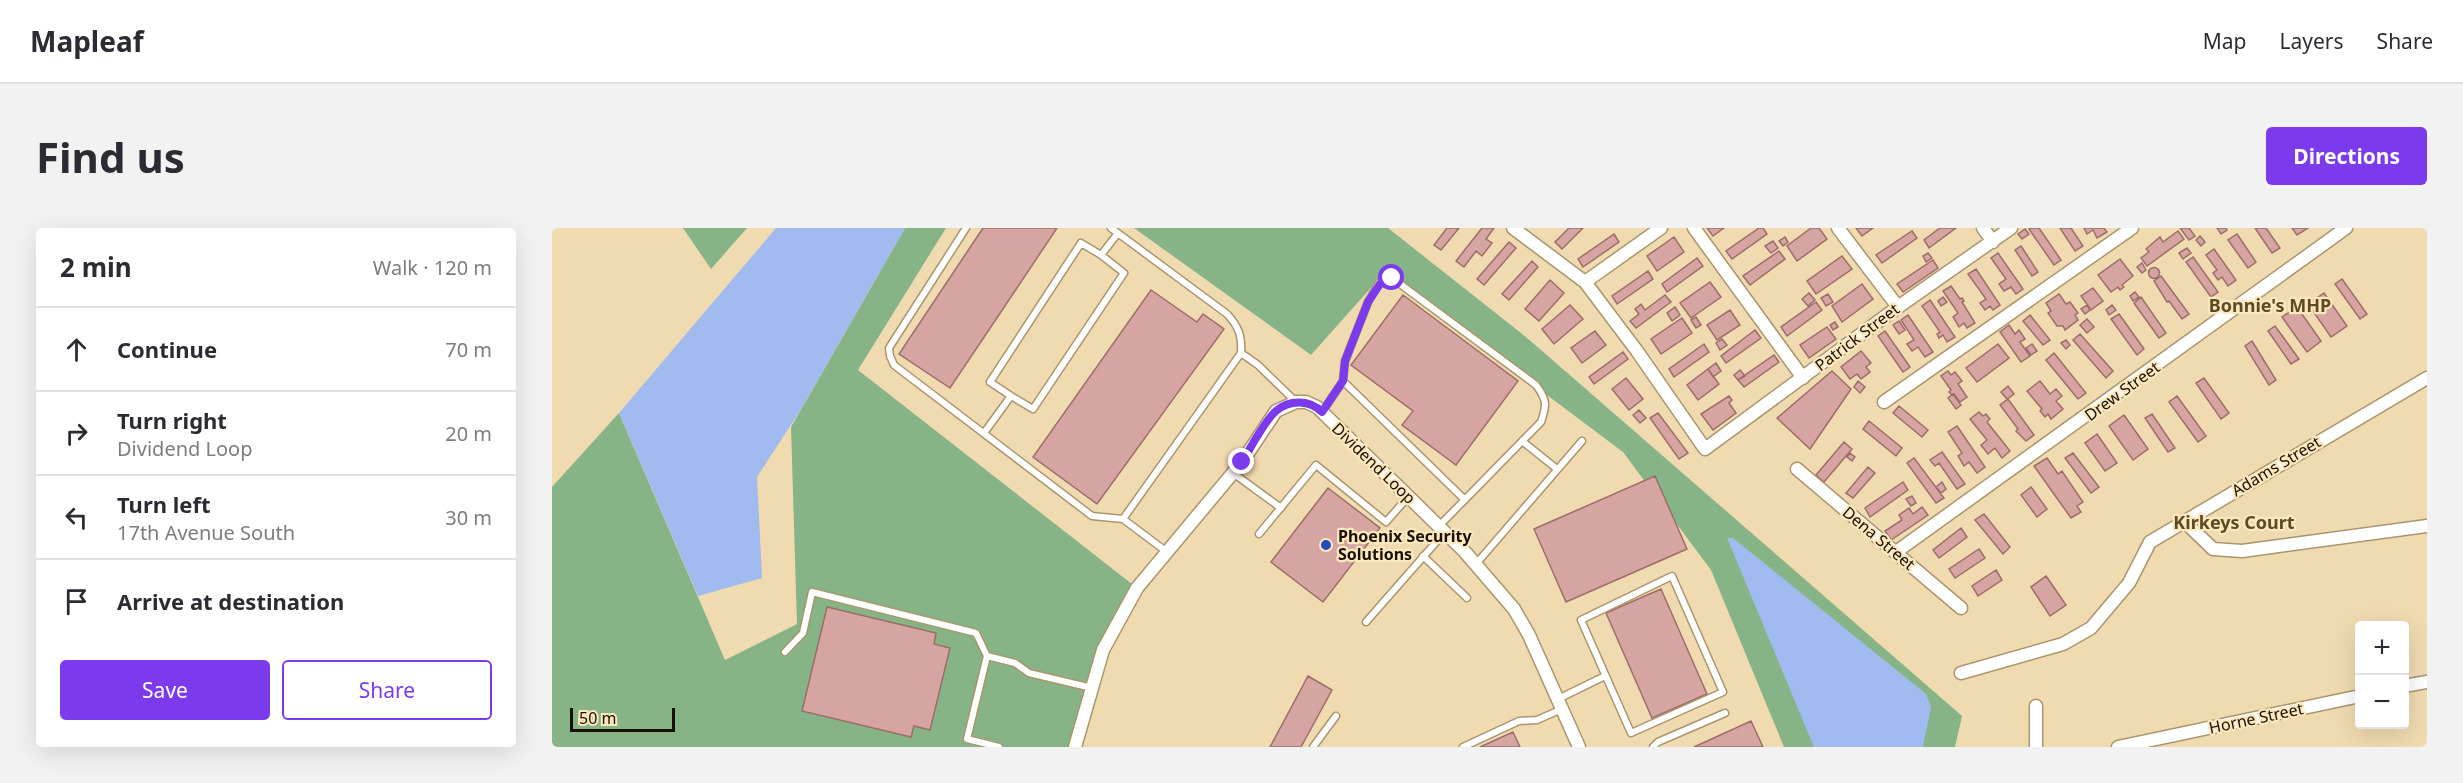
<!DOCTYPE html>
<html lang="en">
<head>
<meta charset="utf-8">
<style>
	:root { --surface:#fff; --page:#f2f2f3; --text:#2b2b33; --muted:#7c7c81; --line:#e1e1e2; --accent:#7c3aed }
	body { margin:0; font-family:"Noto Sans",sans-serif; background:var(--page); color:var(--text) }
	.controls { position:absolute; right:18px; bottom:18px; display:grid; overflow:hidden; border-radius:6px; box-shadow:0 6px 24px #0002 }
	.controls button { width:54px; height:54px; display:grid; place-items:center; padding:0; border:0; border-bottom:2px solid var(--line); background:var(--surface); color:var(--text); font:30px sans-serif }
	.scale { position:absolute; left:18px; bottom:15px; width:105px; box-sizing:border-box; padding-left:6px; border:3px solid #181103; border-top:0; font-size:16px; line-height:21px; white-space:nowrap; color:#181103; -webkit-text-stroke:4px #fde7bd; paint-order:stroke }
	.stop { position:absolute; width:18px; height:18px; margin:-14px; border:4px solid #7c3aed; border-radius:50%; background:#fff }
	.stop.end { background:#7c3aed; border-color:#fff; box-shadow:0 2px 6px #0008 }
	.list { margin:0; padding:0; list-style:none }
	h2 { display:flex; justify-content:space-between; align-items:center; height:78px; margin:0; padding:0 24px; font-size:26px }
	h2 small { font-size:20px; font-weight:400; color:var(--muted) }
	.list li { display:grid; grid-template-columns:39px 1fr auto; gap:18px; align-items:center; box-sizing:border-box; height:84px; padding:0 24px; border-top:2px solid var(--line) }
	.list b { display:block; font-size:22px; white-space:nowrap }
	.list p { margin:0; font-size:20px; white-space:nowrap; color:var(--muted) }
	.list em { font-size:20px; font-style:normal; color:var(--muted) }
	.actions { display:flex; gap:12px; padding:18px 24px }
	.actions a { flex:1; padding:14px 0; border:2px solid var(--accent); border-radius:6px; text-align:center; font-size:21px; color:var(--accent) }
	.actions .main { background:var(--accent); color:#fff }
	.icon { flex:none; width:33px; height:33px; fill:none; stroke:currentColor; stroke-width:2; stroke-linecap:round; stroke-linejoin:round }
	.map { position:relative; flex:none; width:1875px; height:519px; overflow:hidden; border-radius:6px }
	header { display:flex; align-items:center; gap:36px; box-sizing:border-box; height:84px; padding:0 30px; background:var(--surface); border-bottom:2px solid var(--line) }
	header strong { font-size:28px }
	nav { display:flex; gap:33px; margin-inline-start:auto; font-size:21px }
	.intro { display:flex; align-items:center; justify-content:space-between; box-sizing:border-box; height:144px; padding:0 36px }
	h1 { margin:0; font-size:42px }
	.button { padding:15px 27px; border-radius:6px; background:var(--accent); color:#fff; font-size:21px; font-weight:700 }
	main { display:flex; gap:36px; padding:0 36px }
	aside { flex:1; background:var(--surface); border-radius:6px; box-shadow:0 6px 24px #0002 }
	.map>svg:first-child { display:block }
</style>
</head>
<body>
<header>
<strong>Mapleaf</strong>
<nav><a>Map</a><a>Layers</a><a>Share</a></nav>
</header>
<div class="intro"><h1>Find us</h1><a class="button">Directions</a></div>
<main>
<aside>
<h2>2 min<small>Walk · 120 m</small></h2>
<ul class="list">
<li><svg class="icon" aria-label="ahead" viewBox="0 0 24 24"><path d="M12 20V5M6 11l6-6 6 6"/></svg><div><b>Continue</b></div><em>70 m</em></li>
<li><svg class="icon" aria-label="right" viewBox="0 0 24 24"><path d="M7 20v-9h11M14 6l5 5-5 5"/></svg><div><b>Turn right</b><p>Dividend Loop</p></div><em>20 m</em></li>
<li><svg class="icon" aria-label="left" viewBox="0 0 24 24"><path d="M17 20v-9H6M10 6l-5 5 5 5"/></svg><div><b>Turn left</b><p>17th Avenue South</p></div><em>30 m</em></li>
<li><svg class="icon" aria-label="arrive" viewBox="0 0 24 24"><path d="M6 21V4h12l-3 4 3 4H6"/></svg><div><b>Arrive at destination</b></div></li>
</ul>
<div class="actions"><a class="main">Save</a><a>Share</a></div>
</aside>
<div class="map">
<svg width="1875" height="519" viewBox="0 0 1875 519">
	<rect width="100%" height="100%" fill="#f0dab0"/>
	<path fill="#87b486" d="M131,0H195L159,41Z
		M353,0H394L306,142L585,360L551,422L523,519H0V259L67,185L173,432L245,396L239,199Z
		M582,0H836L974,109L1410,488L1403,519H1232L1159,342L1071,224L832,45L759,127Z"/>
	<path fill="#a1bbf0" d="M224,0H353L248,183L205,249L210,350L146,368L67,185Z
		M1175,310H1181L1374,466L1379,479L1371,519H1262Z"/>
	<path fill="#d7a5a1" stroke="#9c6d6a" stroke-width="1.5" d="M431,0H505L398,160L347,126Z
		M895,0H907L889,22L882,17Z
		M930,0H942L934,11L940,15L930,28L924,23L912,39L904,33Z
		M1017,0H1031L1010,21L1003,14Z
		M1155,0H1172L1161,8Z
		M1207,0H1211L1215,6L1180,31L1174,23Z
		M1259,0H1267L1275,11L1245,33L1235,18Z
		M1304,0H1321L1310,8Z
		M1388,0H1404L1377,20L1372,12Z
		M1479,0H1487L1509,32L1502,37L1477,1Z
		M1508,0H1519L1531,18L1523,23Z
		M1532,0H1552L1555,4L1545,10L1541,2L1535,6Z
		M1628,0H1637L1643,8L1637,12Z
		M1665,0H1674L1675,2L1669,6Z
		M1703,0H1714L1728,20L1720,25Z
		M1740,0H1756L1745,7Z
		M1473,1L1477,6L1470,11L1466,6Z
		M1360,3L1365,10L1330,35L1324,27Z
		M1626,3L1632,11L1595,38L1589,30L1597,24L1594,21L1608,9L1611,14Z
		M1062,6L1067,14L1031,39L1026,31Z
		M1685,6L1704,34L1696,40L1676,12Z
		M1648,8L1653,14L1649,18L1644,12Z
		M1122,9L1132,24L1105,43L1095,28Z
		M1233,9L1236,14L1231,18L1227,13Z
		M1221,13L1226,20L1219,25L1213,18Z
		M957,14L964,20L932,57L925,51Z
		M1469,18L1486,44L1480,48L1463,22Z
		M1635,20L1639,25L1631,31L1627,25Z
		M1662,21L1684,52L1676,58L1670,49L1666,52L1661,45L1665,42L1654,27Z
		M1227,23L1233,31L1198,57L1191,48Z
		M1376,25L1380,30L1374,34L1371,28Z
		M1446,25L1471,61L1464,66L1459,59L1452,63L1447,56L1454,51L1439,30Z
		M1290,28L1300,41L1264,66L1255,53Z
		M1641,29L1666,64L1659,69L1634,34Z
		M1145,30L1151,38L1115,64L1110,56Z
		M1568,31L1581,48L1570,57L1572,59L1568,62L1566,59L1559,64L1546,47Z
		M1381,32L1386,40L1351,64L1345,56Z
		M980,33L986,39L957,72L950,66Z
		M1590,35L1594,42L1590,45L1585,39Z
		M1596.5 45a5.5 5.5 0 1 1 11 0a5.5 5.5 0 1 1-11 0Z
		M1424,41L1448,77L1441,82L1438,78L1433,82L1428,75L1434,71L1416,46Z
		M1096,43L1101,51L1065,76L1060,68Z
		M1609,48L1637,86L1630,91L1617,73L1615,74L1602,53Z
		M1790,51L1815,86L1808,91L1783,56Z
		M998,52L1012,65L987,93L973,81Z
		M1158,54L1169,69L1139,90L1128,75Z
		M1310,56L1321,71L1290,94L1280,78Z
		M1399,58L1408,71L1410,70L1412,73L1410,74L1423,95L1415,100L1412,95L1407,99L1401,89L1406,85L1391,63Z
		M1541,60L1551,73L1539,82L1529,68Z
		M599,62L645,94L651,86L672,101L545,276L481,229Z
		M1583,64L1587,69L1581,73L1578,68Z
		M1257,65L1263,72L1256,78L1250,71Z
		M1772,65L1795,98L1779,109L1756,76Z
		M1276,66L1281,74L1274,78L1269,70Z
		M1507,66L1514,76L1518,74L1526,85L1523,87L1526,92L1513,102L1511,98H1505L1496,85L1499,83L1494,75Z
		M851,67L966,153L904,237L850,197L861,183L799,137Z
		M1113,67L1119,74L1084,100L1078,93L1087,86L1083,81L1089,76L1093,82Z
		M1391,69L1395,74L1389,78L1386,73Z
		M1589,69L1614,105L1607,110L1582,75Z
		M1378,72L1403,109L1395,114L1391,107L1387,110L1385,106L1388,104L1370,78Z
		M1264,74L1270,82L1235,108L1229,99Z
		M1018,77L1031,91L1002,116L990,101Z
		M1535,77L1538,82L1533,86L1529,81Z
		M1560,77L1564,82L1557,87L1554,82Z
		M1123,79L1128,87L1120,93L1115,85Z
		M1745,79L1769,113L1755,124L1730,89Z
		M1178,82L1188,97L1165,112L1155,97Z
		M1567,86L1592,121L1585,127L1559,91Z
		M1356,87L1381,124L1373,129L1366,119L1360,123L1355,116L1362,112L1349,92Z
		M1478,87L1498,112L1491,117L1471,93Z
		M1144,89L1149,97L1144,100L1139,92Z
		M1130,90L1140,105L1109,126L1099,111Z
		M1535,91L1542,99L1535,105L1528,97Z
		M1347,93L1353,102L1347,106L1341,97Z
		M1283,94L1286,99L1281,102L1278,97Z
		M1457,97L1463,106L1467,102L1473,111L1468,114L1478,128L1469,134L1448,104Z
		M1723,98L1747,131L1739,136L1716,103Z
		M1275,99L1284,111L1257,130L1248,117Z
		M1203,102L1209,110L1174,135L1169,128Z
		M1043,103L1054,117L1030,135L1019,120Z
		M1333,103L1358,139L1351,144L1326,108Z
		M1528,106L1561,143L1554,150L1521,112Z
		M1170,111L1175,117L1168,122L1164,115Z
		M1514,112L1518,117L1514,121L1509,115Z
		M1700,113L1724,152L1717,157L1693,118Z
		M1152,116L1157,124L1122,149L1117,141Z
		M1446,116L1457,130L1425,154L1414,140Z
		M1480,116L1485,123L1479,127L1474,120Z
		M1309,123L1319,135L1314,139L1318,144L1309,151L1305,146L1298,151L1289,139Z
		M1071,124L1076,131L1042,156L1037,149Z
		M1502,125L1534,165L1526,171L1494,132Z
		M1222,127L1227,134L1192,159L1186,152Z
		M1164,135L1169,143L1161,149L1156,141Z
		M1156,141L1167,156L1146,172L1135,157Z
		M1188,142L1193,148L1186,152L1182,147Z
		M1280,143L1299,161L1258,221L1225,190Z
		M1396,143L1399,147L1403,144L1410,153L1406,156L1415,169L1408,174L1402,166L1400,167L1397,164L1399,162L1389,148Z
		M1074,150L1091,171L1077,182L1060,161Z
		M1652,150L1677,185L1669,191L1644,155Z
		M1306,153L1313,159L1308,165L1302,159Z
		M1488,153L1498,166L1504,161L1510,168L1504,173L1511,181L1499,191L1496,186L1493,189L1488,183L1490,181L1475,163Z
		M1456,158L1462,166L1455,171L1449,164Z
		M1401,166L1409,177L1404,181L1396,170Z
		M1177,168L1180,172L1177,175L1184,185L1161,202L1149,186Z
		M1625,168L1654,208L1646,214L1617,174Z
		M1456,171L1482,207L1474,213L1464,203L1466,201L1448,177Z
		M1347,178L1376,202L1370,209L1341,185Z
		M1087,182L1094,190L1088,195L1081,187Z
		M1427,184L1431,188L1434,186L1438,191L1435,194L1458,223L1450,230L1443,220L1436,226L1429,217L1435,212L1418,191Z
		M1106,185L1136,225L1127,231L1098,190Z
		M1600,186L1623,220L1616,224L1593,190Z
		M1572,187L1596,221L1581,232L1557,198Z
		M1317,193L1350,220L1344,228L1311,201Z
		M1405,198L1433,239L1425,245L1417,234L1412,238L1406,228L1410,225L1396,204Z
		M1545,206L1565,235L1553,243L1533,215Z
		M1292,214L1300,221L1272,254L1264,247Z
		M1390,224L1413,256L1405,261L1387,235L1383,238L1378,232Z
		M1298,225L1303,229L1300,233L1295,229Z
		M1521,225L1547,259L1539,265L1513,230Z
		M1362,230L1392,270L1384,275L1355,235Z
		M1495,230L1506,246L1510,243L1531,274L1525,278L1529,284L1519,290L1482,238Z
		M1316,239L1323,245L1301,270L1294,265Z
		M1103,248L1135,321L1014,374L982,301Z
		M1351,254L1356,262L1318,289L1313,280Z
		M1390,254L1394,261L1389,265L1384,259Z
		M1479,259L1495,281L1485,289L1469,267Z
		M776,260L828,300L771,374L719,334Z
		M1360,268L1364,275L1359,278L1354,271Z
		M1370,279L1376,287L1339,312L1333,303L1350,292L1347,287L1357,280L1361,286Z
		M1432,286L1458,319L1451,326L1423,292Z
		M1409,300L1415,309L1387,330L1381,322Z
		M1427,321L1433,330L1403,350L1397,341Z
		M1444,342L1450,352L1426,368L1420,358Z
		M1494,348L1514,377L1498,388L1479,359Z
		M1109,361L1155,466L1100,490L1054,385Z
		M275,379L384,405L382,416L398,420L378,502L362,498L359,509L250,483Z
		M756,448L780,462L749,519H718Z
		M1199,493L1211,519H1142Z
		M961,504L968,519H928Z"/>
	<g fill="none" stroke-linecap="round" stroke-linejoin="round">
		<defs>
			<path id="service" d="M414,0L337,120L338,128L342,137L540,288L571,291L615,324
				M559,0L675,86C687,99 690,108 689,125L706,137L743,173
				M459,168L481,181L572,45L549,27
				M770,184L791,153
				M432,205L459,168L438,154L529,15L549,27L566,5
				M970,213L1005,241
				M681,245L729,280
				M571,291L689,125
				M887,298L989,194C995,177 995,172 984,157L840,50L827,55L816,74L793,133L791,153L913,272
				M707,306L764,237L834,294L856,269
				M871,328L915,370
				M924,336L1030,213
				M1120,348L1171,464L1079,505L1029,392Z
				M814,394L893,304
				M233,424L251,405L260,364L424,405L435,428
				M1006,471L1053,448
				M447,519L415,511L435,428L463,435L477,445L540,460
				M761,519L784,488
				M911,519L967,493L985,492L1010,481
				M1101,519L1106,514L1173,485"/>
			<path id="minor" d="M961,0L1033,54L1085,123L1153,221L1346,79L1459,0
				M1142,0L1251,150
				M1286,0L1346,79
				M1431,0L1441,14
				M1033,54L1109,0
				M1332,174L1580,0
				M1245,241L1409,380
				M1632,293L1661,321L1690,323L1875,298
				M1344,324L1794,0
				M1409,445L1511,416L1539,400L1577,355L1598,314L1875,150
				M1852,458L1875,454
				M1484,478V519
				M523,519L551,422L585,360L690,234L724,183L744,174H754L765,179L913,324L962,381L977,407L1027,519
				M1566,519L1808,468"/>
		</defs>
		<use href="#service" stroke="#aa956d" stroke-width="9"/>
		<use href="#minor" stroke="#aa956d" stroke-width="15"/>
		<use href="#service" stroke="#fff" stroke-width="6"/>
		<use href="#minor" stroke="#fff" stroke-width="12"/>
	</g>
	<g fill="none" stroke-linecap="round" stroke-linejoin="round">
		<path stroke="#7c3aed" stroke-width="8" d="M690,234C698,221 713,192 724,183C738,171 758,172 770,184L791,153L793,133L816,74L828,56L840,50"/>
	</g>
	<circle fill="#214dbb" stroke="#fde7bd" stroke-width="2" cx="774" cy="317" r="6"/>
	<g text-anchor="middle" stroke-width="4.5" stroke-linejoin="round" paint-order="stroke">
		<g font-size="16" fill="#181103" stroke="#fde7bd">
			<text transform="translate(1305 109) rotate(-37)" y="6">Patrick Street</text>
			<text transform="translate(1570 163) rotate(-36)" y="6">Drew Street</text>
			<text transform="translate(822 235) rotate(44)" y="6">Dividend Loop</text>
			<text transform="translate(1724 238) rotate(-31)" y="6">Adams Street</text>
			<text transform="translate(1327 310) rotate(40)" y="6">Dena Street</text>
			<text transform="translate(1704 490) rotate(-12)" y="6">Horne Street</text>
		</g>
		<g font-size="16" font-weight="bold" fill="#181103" stroke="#fde7bd" text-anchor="start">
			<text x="786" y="314">Phoenix Security<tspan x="786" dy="18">Solutions</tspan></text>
		</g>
		<g font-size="18" font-weight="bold" fill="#5e4b25" stroke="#fde7bd">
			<text x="1718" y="84">Bonnie's MHP</text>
			<text x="1682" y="301">Kirkeys Court</text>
		</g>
	</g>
</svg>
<div class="controls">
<button>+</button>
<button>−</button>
</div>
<div class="scale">50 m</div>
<div class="stop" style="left:840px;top:50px"></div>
<div class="stop end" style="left:690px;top:234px"></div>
</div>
</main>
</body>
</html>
